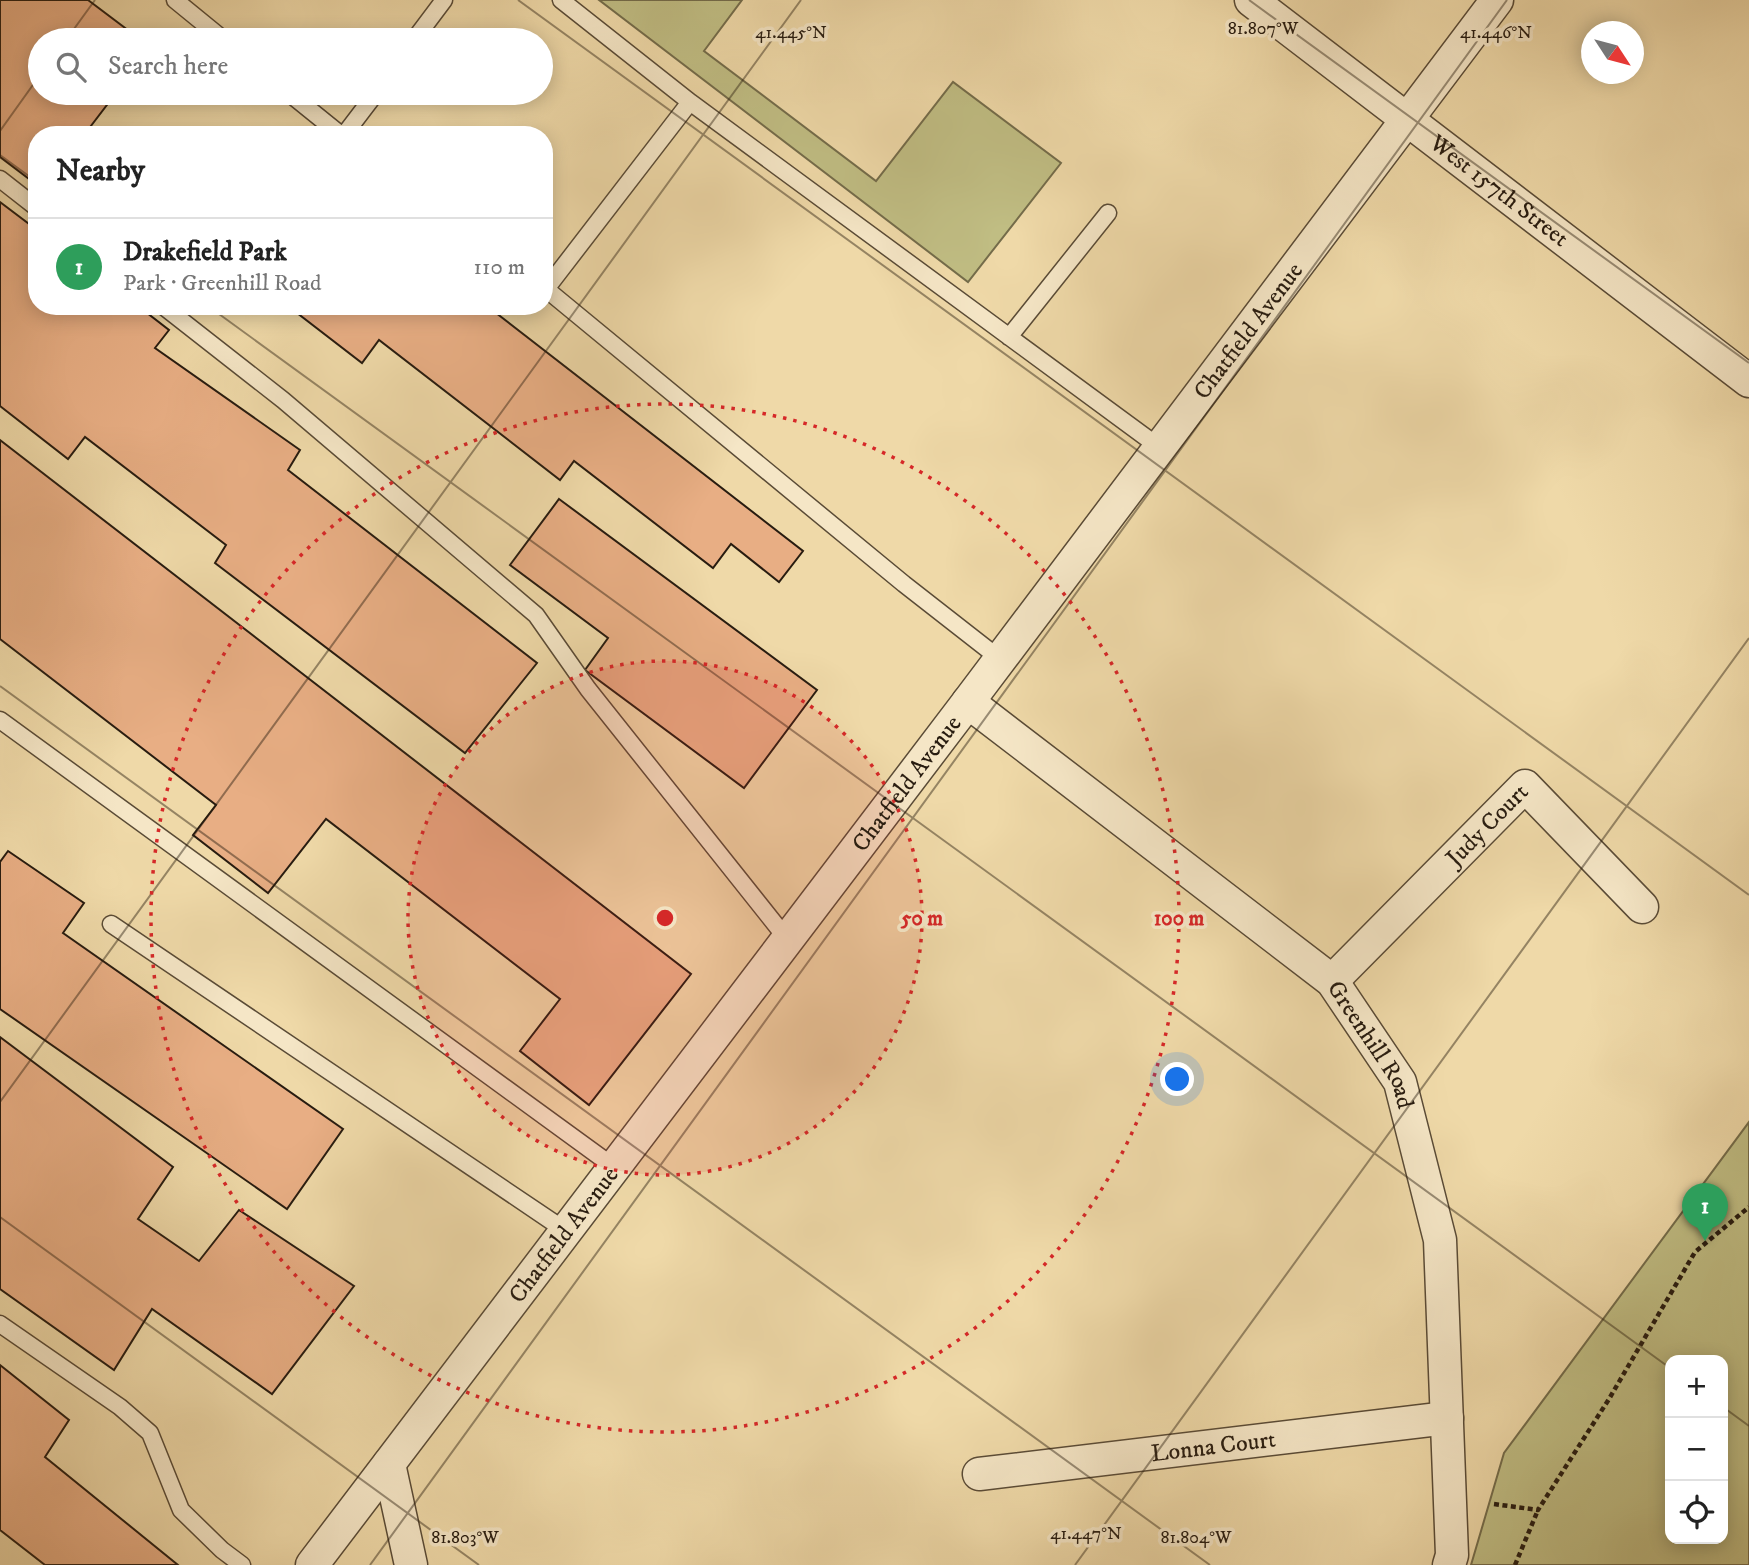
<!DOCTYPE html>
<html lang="en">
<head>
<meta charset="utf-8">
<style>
	:root { --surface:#fff; --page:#f6f6f6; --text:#222; --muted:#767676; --line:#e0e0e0; --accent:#d93025 }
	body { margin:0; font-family:"IM FELL DW Pica",serif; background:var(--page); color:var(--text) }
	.controls { position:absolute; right:21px; bottom:21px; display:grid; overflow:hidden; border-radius:14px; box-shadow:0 4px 18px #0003 }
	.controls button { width:63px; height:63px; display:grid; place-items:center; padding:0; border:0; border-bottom:2px solid var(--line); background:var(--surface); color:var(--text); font:35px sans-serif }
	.compass { position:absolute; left:1581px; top:21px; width:63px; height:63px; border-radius:50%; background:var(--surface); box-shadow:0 4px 18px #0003; rotate:126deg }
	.you { position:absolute; left:1178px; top:1080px; width:24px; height:24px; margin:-18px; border:5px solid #fff; border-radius:50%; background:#1a73e8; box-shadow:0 0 0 10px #1a73e833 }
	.badge { display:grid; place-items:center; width:46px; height:46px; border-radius:50%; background:var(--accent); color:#fff; font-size:23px; font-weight:700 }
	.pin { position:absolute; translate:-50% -58px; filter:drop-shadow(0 2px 4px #0008) }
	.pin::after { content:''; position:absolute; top:37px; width:24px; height:21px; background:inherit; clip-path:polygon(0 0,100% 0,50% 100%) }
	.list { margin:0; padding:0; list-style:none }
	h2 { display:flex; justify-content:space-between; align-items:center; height:91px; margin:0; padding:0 28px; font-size:30px }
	h2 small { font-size:23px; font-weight:400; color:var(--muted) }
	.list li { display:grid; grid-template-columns:46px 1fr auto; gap:21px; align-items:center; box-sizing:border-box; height:98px; padding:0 28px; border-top:2px solid var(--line) }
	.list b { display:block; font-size:26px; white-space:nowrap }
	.list p { margin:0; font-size:23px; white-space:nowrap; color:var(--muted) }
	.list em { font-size:23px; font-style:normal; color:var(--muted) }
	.icon { flex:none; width:38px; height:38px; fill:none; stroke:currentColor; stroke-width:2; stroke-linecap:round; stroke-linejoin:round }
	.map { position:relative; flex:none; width:1749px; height:1565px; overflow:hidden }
	.search { position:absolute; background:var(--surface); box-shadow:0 4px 18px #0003; left:28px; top:28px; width:525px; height:77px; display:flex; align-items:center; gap:18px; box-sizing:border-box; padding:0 24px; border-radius:38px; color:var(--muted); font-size:26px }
	.panel { position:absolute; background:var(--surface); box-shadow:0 4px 18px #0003; left:28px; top:126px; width:525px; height:189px; border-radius:28px }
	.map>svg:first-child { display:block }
</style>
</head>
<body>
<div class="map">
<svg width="1749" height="1565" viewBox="0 0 1749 1565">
	<rect width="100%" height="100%" fill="#efd9a8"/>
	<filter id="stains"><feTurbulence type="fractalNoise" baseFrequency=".00286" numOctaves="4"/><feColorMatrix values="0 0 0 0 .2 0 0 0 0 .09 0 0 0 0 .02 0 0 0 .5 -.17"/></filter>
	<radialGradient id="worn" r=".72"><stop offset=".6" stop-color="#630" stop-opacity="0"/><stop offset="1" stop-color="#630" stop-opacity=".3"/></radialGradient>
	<path fill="#c0bd83" stroke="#746c4a" stroke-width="2" fill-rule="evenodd" d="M599,0H742L704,51L876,181L953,82L1061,163L968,282Z
		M1749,1122V1565H1471L1504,1453ZM1670,1360H1723V1539H1670Z"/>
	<path fill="#e8ae84" stroke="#281c10" stroke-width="2" d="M0,0H88L141,40H40V93H116L84,135H37V185L0,157Z
		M0,202L37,230V306H138L169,330L155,348L300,450L288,470L537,663L465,753L215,563L226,545L85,437L68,459L0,406Z
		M288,306H487L803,551L779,582L731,544L713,568L574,461L560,480L379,340L362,363Z
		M0,440L691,974L589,1105L520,1051L560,999L326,819L268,893L193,835L216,805L0,639Z
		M559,499L817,690L744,788L585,670L608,638L510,565Z
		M8,851L84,903L63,933L343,1129L287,1209L0,1009V862Z
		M0,1037L173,1167L138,1219L199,1261L239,1210L354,1286L272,1394L152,1309L114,1370L0,1289Z
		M0,1365L69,1420L45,1457L178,1565H45L0,1530Z"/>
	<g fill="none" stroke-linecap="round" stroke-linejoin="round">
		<defs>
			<path id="lane" d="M175,0L224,40
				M561,0L690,102
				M414,40L444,0
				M289,93L341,135
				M344,135L376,93
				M0,179L37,208
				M163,306L283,400L536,615L588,689L787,939
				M1009,337L1108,213
				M1000,659L904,584L546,289L690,102L1159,447
				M0,720L614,1167
				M111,924L566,1231
				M0,1324L120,1407L150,1433L181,1510L222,1550L242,1565"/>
			<g id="street">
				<path id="s1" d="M1251,0L1749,381"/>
				<path id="s2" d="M968,702L1332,981L1400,1082L1440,1240L1452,1555L1449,1565"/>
				<path id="s3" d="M1332,981L1525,786L1642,907"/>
				<path d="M389,1464L411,1565"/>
				<path id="s4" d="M979,1474L1447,1418"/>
				<path id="s5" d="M312,1565L968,702L1497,0"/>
			</g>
		</defs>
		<use href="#lane" stroke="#5a4b36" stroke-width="19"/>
		<use href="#street" stroke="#5a4b36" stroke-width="35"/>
		<path stroke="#281c10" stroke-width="4.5" stroke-dasharray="5 3.5" stroke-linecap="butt" d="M1494,1504L1538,1510L1609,1399L1695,1252L1749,1207
			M1515,1565L1538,1510"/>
		<use href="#lane" stroke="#f5e6c6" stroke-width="16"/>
		<use href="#street" stroke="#f5e6c6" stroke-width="32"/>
	</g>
	<path fill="none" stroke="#281c10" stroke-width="2" stroke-opacity="0.45" d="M518,0L1749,895M1249,0L1749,363M66,40L95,0M0,131L40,75M0,155L37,182M208,306L1670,1368M0,686L1210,1565M0,1102L801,0M0,1217L479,1565M1723,1407L1749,1426M370,1565L1507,0M1075,1565L1749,638"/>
	<circle cx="665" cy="918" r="257" fill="#d62828" fill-opacity=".12"/>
	<g fill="none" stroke="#d62828" stroke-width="3.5" stroke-dasharray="3.5 7">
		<circle cx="665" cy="918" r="257"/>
		<circle cx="665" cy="918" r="514"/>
	</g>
	<g text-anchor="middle" stroke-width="7" stroke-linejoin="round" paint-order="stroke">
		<g font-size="24" fill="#281c10" stroke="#f5e6c6">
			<text dy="8" stroke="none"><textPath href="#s1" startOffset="313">West 157th Street</textPath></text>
			<text dy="8" stroke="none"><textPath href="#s5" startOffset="1549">Chatfield Avenue</textPath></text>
			<text dy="8" stroke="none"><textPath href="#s5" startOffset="982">Chatfield Avenue</textPath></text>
			<text dy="8" stroke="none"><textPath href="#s3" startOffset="220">Judy Court</textPath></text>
			<text dy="8" stroke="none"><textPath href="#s2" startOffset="534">Greenhill Road</textPath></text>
			<text dy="8" stroke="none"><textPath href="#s5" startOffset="415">Chatfield Avenue</textPath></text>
			<text dy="8" stroke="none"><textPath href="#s4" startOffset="236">Lonna Court</textPath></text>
		</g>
	</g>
	<g font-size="18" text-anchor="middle" fill="#281c10" stroke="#f5e6c6" stroke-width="7" stroke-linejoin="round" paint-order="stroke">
		<text x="1263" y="34">81.807°W</text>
		<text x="1496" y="38">41.446°N</text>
		<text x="791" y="38">41.445°N</text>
		<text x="1086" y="1539">41.447°N</text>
		<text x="465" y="1543">81.803°W</text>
		<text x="1196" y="1543">81.804°W</text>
	</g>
	<circle cx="665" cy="918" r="10" fill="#d62828" stroke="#f5e6c6" stroke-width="3.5"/>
	<g font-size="21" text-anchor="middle" font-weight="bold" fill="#d62828" stroke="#f5e6c6" stroke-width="7" stroke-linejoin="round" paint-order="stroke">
		<text x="922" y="925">50 m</text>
		<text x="1179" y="925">100 m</text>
	</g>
	<rect width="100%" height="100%" filter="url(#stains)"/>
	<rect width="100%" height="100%" fill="url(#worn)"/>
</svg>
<div class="controls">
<button>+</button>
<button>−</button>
<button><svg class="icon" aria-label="locate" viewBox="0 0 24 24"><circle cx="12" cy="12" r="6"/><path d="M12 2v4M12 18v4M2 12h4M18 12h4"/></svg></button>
</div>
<svg class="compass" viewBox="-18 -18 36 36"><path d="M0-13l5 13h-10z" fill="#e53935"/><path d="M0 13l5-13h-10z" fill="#767676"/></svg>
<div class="you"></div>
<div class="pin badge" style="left:1705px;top:1241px;background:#2e9e5b">1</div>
<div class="search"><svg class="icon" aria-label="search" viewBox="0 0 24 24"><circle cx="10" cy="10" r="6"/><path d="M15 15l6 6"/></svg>Search here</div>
<section class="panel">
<h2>Nearby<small></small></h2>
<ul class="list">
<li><span class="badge" style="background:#2e9e5b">1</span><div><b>Drakefield Park</b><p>Park · Greenhill Road</p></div><em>110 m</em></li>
</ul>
</section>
</div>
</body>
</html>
